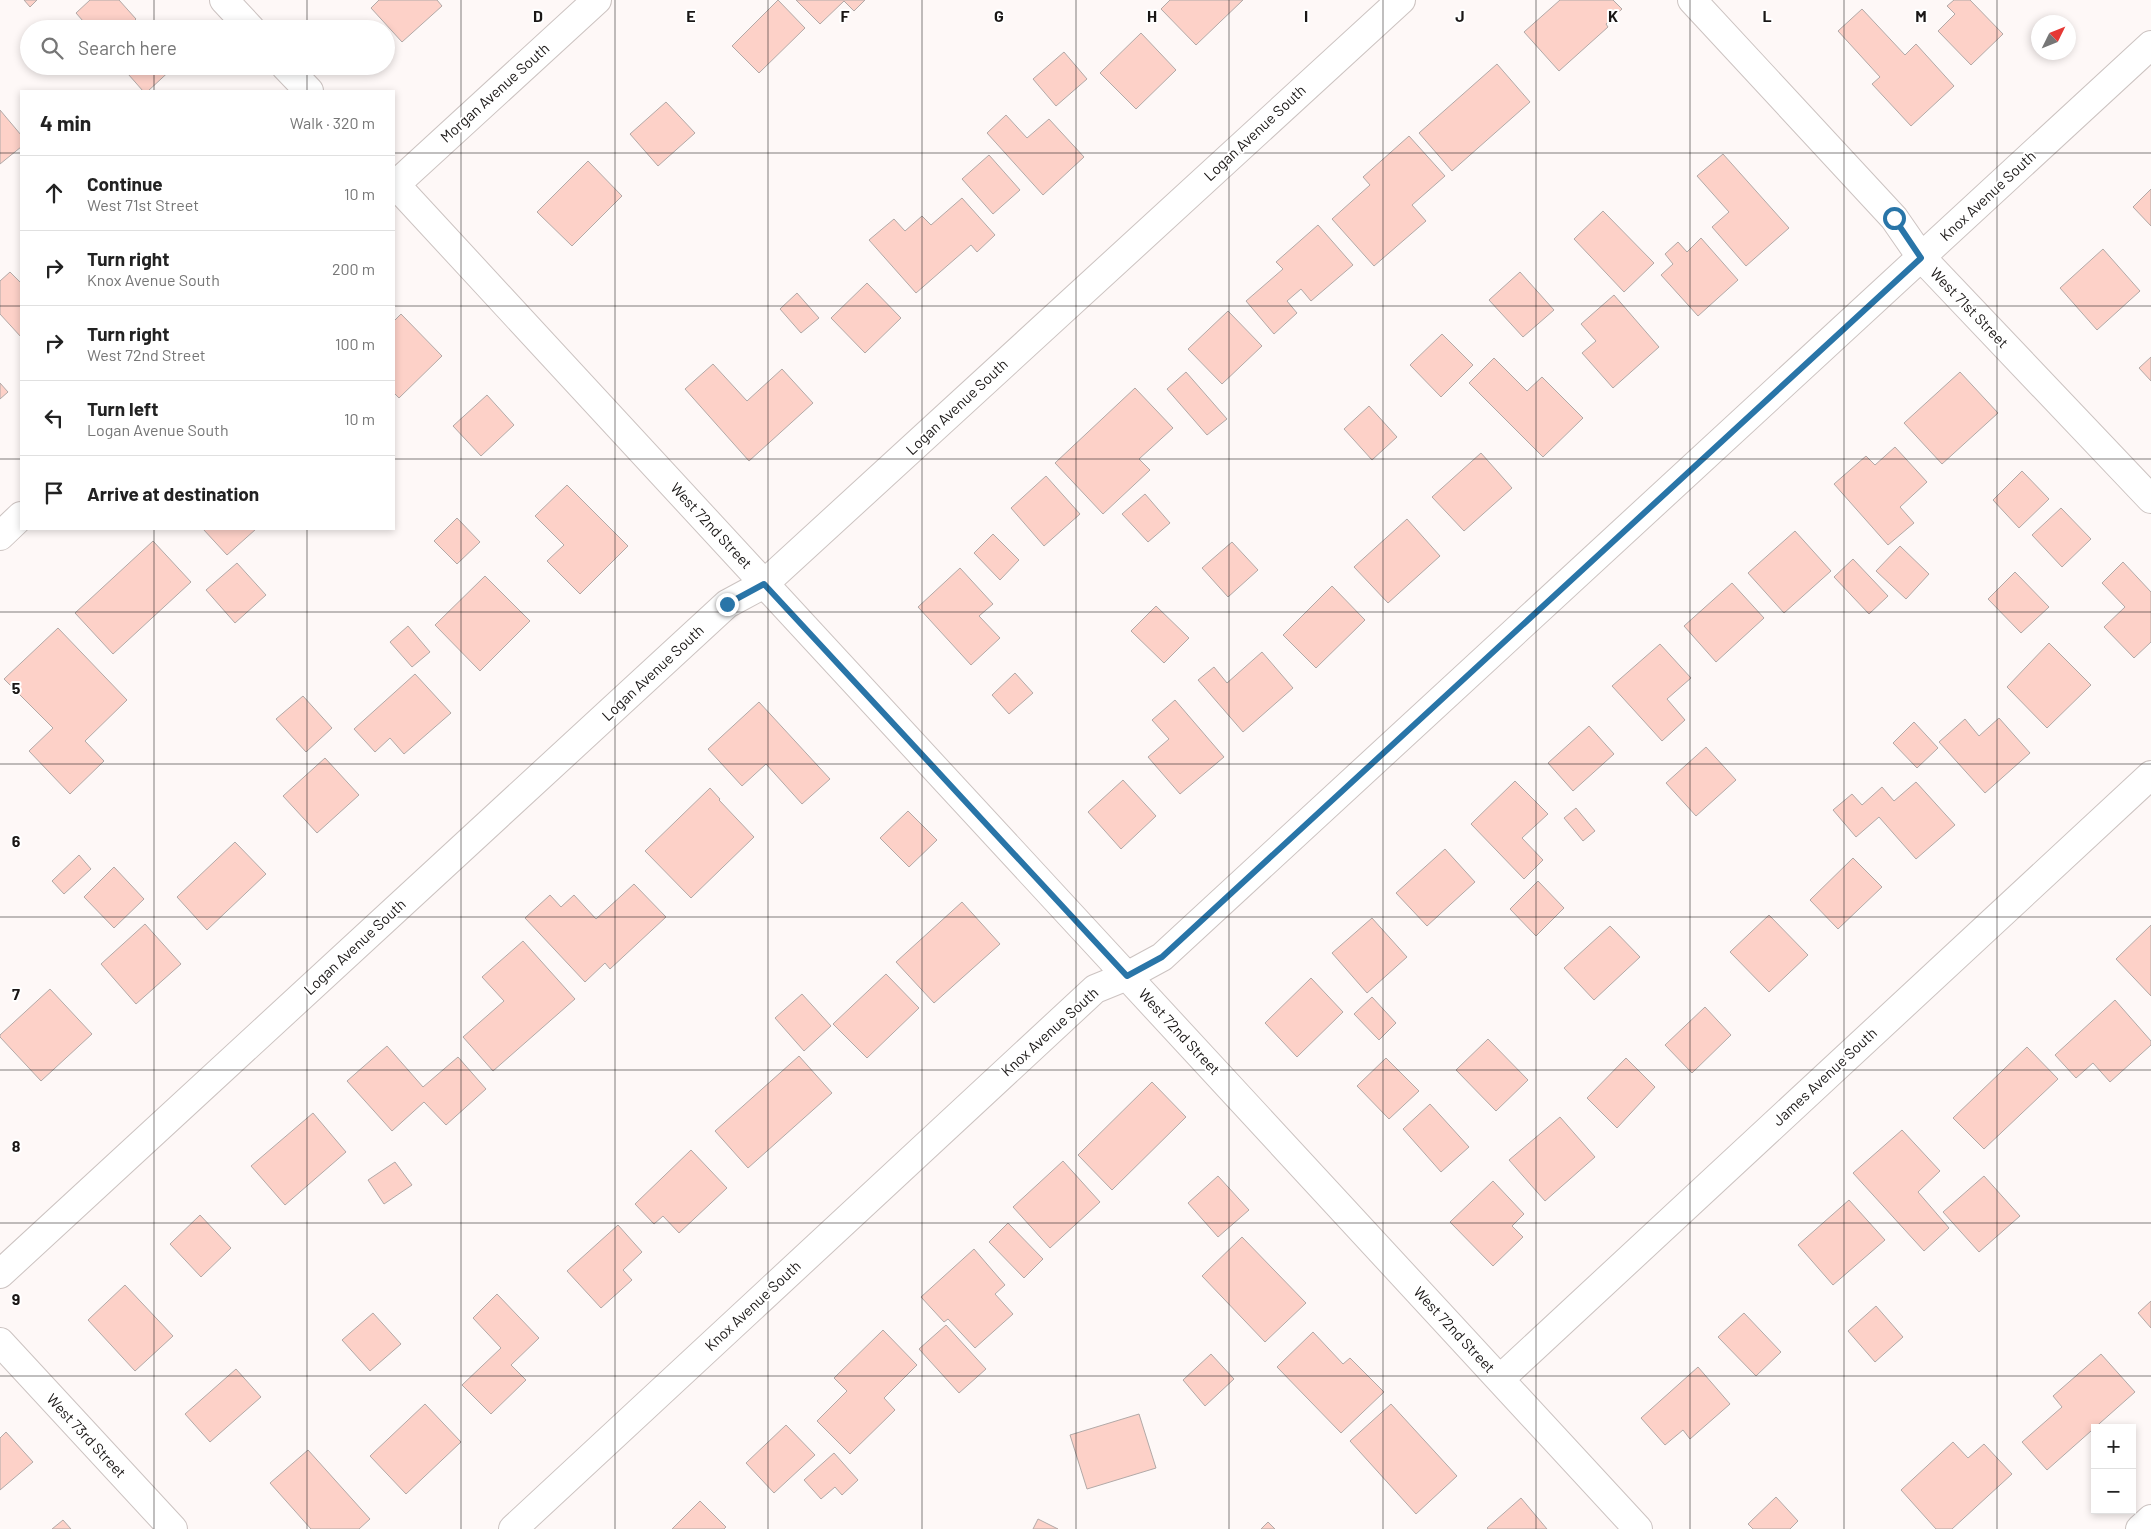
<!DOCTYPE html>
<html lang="en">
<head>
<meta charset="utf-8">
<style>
	:root { --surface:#fff; --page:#f2f2f2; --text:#222; --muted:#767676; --line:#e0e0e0 }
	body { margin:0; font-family:Barlow,sans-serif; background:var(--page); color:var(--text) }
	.controls { position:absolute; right:15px; bottom:15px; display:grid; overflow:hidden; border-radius:0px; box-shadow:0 2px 8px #0003 }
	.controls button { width:45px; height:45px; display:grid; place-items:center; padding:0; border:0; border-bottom:1px solid var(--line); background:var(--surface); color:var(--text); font:25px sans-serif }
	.compass { position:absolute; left:2031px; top:15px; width:45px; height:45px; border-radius:50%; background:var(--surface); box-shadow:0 2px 8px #0003; rotate:47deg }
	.stop { position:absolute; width:15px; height:15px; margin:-11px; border:4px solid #2975a8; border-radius:50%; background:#fff }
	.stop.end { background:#2975a8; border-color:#fff; box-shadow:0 1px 5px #0008 }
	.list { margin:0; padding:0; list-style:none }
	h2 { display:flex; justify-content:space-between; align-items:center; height:65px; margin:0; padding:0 20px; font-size:21px }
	h2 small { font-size:16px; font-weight:400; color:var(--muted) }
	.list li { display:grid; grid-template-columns:32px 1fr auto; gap:15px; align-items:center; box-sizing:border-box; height:75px; padding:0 20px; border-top:1px solid var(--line) }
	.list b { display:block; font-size:19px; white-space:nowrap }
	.list p { margin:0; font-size:16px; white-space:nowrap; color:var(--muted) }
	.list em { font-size:16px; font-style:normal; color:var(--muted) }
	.icon { flex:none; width:28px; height:28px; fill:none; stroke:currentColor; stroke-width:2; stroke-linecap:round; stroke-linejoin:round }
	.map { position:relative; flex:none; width:2151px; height:1529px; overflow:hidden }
	.search { position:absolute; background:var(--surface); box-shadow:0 2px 8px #0003; left:20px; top:20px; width:375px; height:55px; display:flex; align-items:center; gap:12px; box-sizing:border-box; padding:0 18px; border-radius:28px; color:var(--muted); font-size:19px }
	.panel { position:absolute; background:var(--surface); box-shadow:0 2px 8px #0003; left:20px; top:90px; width:375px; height:440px; border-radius:0px }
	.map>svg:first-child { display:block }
</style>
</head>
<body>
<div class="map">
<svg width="2151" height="1529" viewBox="0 0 2151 1529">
	<rect width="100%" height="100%" fill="#fef8f7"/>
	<path fill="#fdd1c8" stroke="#b2a9a7" d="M24,0H37L30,7Z
		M90,0H119L136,19L126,29H90L76,13Z
		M379,0H437L442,6L402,42L371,8Z
		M778,0L805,28L759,73L732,46Z
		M796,0H865L854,11L844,1L820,24Z
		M1170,0H1243L1196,45L1161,9Z
		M1560,0H1613L1622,9L1606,24L1608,27L1559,71L1524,32Z
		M1954,0H1970L2003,34L1971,65L1938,31L1955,14L1947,6Z
		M1862,9L1905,55L1916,44L1954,86L1911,126L1872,84L1880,77L1838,31Z
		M1141,33L1176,70L1136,109L1100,73Z
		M1064,52L1087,79L1056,106L1033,79Z
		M1497,64L1530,102L1452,171L1419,133Z
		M121,66H175L148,91H143Z
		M666,102L695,133L658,166L630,134Z
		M0,110L21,135V147L0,164Z
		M1006,115L1027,138L1049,119L1084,157L1043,195L987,133Z
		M1409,136L1445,176L1412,205L1426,221L1374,266L1332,219L1370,185L1363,177Z
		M1723,154L1789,228L1746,266L1712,227L1729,212L1697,176Z
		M989,155L1020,190L993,214L962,179Z
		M588,161L622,196L572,246L537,212Z
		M2151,189V226L2133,207Z
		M962,198L995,235L977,252L971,245L916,293L869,240L894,219L905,231L922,216L931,225Z
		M1603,211L1654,263L1624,292L1574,239Z
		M1318,225L1353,265L1311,301L1301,289L1287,301L1297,313L1274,334L1246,301L1283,269L1276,262Z
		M1701,238L1738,280L1698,316L1661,275L1673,264L1665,254L1678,242L1687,252Z
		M2103,249L2140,291L2097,330L2060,288Z
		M10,272L21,283V337L0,314V281Z
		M1520,272L1554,310L1523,337L1489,300Z
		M867,283L901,318L865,353L831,318Z
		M797,293L819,318L801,333L780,309Z
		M1614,295L1659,347L1613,388L1582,353L1596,341L1581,324Z
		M1228,311L1262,346L1222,384L1188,349Z
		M401,314L442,356L399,398L394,393V321Z
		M1442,334L1473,365L1441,397L1410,365Z
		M2151,357V381L2139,368Z
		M1494,358L1527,391L1542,377L1583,418L1543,457L1469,383Z
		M713,364L747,401L782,369L813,403L749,461L685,389Z
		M1186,372L1227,419L1207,435L1167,389Z
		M1960,372L1998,413L1942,464L1904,423Z
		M0,383L8,392L0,399Z
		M1135,388L1173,428L1139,459L1150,470L1103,514L1055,463Z
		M487,395L514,425L481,456L453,426Z
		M1369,406L1397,437L1372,460L1344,429Z
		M1895,447L1927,482L1900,507L1914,523L1888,545L1834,484L1866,456L1875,465Z
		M1481,453L1512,488L1464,531L1432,497Z
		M2022,471L2049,499L2019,528L1993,500Z
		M1046,476L1080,514L1044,546L1011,508Z
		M567,485L628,546L580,594L547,561L564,545L535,516Z
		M1145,494L1170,523L1148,542L1122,514Z
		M2061,508L2091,539L2062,567L2032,535Z
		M457,518L480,542L457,564L434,541Z
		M1407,519L1440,556L1388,603L1354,567Z
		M203,529H256L227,555Z
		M1795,531L1831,571L1784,613L1748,573Z
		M993,534L1019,560L1000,580L974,553Z
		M153,541L191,582L113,654L75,613Z
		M1232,542L1258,570L1228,597L1202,568Z
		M1900,546L1929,574L1906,599L1876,571Z
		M1853,559L1888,596L1869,614L1834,577Z
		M2123,562L2151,592V642L2134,658L2104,627L2125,607L2102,583Z
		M237,563L266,595L235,623L206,590Z
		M960,568L993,604L979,616L1000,638L971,665L918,607Z
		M2015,572L2049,607L2021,633L1988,599Z
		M485,576L530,621L480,671L435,625Z
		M1732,583L1764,618L1716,662L1684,626Z
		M1332,586L1365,620L1316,668L1283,635Z
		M1156,606L1189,638L1164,663L1131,631Z
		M408,626L430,652L412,667L390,642Z
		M58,628L127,700L85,741L104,761L70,794L29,751L53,728L4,679Z
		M2049,643L2091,685L2047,728L2007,687Z
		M1660,644L1691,678L1667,699L1685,720L1662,741L1612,686Z
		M1262,652L1293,688L1243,732L1198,680L1214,667L1227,683Z
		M1015,673L1033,693L1009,714L992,695Z
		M415,674L451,713L404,754L390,738L375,752L354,729Z
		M303,696L332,728L306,752L276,719Z
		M1175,700L1224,757L1180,794L1148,757L1169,739L1152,720Z
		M759,702L830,779L802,804L766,764L742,786L708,749Z
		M1999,718L2030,753L1985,793L1939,742L1965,719L1979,736Z
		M1914,722L1938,748L1917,768L1893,743Z
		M1589,726L1614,754L1573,791L1548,763Z
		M1706,747L1736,780L1696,816L1666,783Z
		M325,758L359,795L317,833L283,796Z
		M1123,780L1156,816L1121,849L1088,812Z
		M1515,781L1548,814L1522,838L1543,860L1524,879L1471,824Z
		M1916,782L1955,825L1916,859L1879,817L1856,837L1833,810L1852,794L1862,805L1882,787L1894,801Z
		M710,788L720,799L719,800L754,837L691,898L645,851Z
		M1576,808L1595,831L1583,841L1564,818Z
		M908,811L937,840L909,867L880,838Z
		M235,842L266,874L207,930L177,897Z
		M1445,849L1475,882L1427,926L1396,893Z
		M79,855L91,869L64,894L52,881Z
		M1853,858L1882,887L1838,929L1810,900Z
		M114,867L144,899L114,928L84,897Z
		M1538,881L1564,908L1536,936L1510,909Z
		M634,884L666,917L610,969L605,963L585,982L525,918L550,895L561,907L574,895L596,919Z
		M962,902L1000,944L934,1003L896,962Z
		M1769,915L1808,955L1769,992L1730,952Z
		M1372,918L1407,957L1367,993L1332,953Z
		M145,924L181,964L136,1004L101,964Z
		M2151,925V996L2116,959Z
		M1610,926L1640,957L1594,1000L1564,968Z
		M523,941L575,999L493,1071L463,1037L504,1001L482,977Z
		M886,974L919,1008L867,1058L833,1024Z
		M1311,978L1343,1012L1297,1057L1265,1023Z
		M50,989L92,1034L41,1081L0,1037V1035Z
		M802,994L831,1026L804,1051L775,1018Z
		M1372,997L1396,1023L1379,1040L1354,1014Z
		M2115,1000L2151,1041V1045L2110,1082L2093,1063L2076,1078L2055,1055Z
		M1705,1007L1731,1035L1692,1073L1665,1045Z
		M1488,1039L1528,1080L1496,1111L1456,1070Z
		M387,1046L423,1087L458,1057L486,1089L446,1125L424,1102L392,1131L347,1081Z
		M2027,1047L2058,1079L1984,1149L1953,1118Z
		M799,1056L832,1093L748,1168L715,1131Z
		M1386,1058L1419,1091L1389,1119L1357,1086Z
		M1626,1058L1655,1087L1617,1128L1587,1098Z
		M1152,1082L1186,1117L1112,1190L1078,1155Z
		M1430,1104L1469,1147L1441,1172L1403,1129Z
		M313,1113L346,1152L285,1205L251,1166Z
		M1560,1117L1595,1157L1545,1201L1509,1160Z
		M1902,1130L1940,1171L1918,1192L1949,1228L1924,1251L1853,1173Z
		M691,1150L727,1188L679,1233L663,1216L654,1224L635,1204Z
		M1063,1161L1100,1202L1050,1248L1013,1207Z
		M395,1162L412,1185L384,1204L368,1180Z
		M1218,1176L1249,1210L1218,1237L1188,1203Z
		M1984,1176L2020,1216L1979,1252L1943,1212Z
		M1493,1181L1524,1214L1512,1226L1523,1237L1493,1266L1450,1222Z
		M1849,1200L1885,1240L1833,1285L1798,1245Z
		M200,1215L231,1248L201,1277L170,1244Z
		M1008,1223L1043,1259L1024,1278L989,1242Z
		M618,1225L642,1252L623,1270L632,1280L601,1308L567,1271Z
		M1242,1237L1306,1303L1265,1342L1202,1276Z
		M974,1249L1005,1285L995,1294L1013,1314L975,1348L948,1319L944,1322L921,1297Z
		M125,1285L173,1336L135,1371L88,1320Z
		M497,1294L539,1338L511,1365L526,1380L491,1414L462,1385L501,1348L473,1318Z
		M2151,1301V1328L2138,1313Z
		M1876,1306L1903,1337L1875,1362L1848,1331Z
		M373,1313L401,1344L370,1371L342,1340Z
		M1744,1313L1781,1352L1756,1376L1718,1337Z
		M946,1325L986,1369L959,1393L919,1349Z
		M883,1330L917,1365L884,1398L895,1410L850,1454L817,1421L847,1391L834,1378Z
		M1313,1332L1343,1364L1350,1358L1384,1392L1341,1433L1277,1367Z
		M1211,1354L1234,1379L1205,1406L1183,1380Z
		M2101,1354L2135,1392L2047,1470L2022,1442L2062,1407L2053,1396Z
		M1698,1367L1730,1404L1690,1439L1683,1430L1665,1445L1641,1418Z
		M236,1369L261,1397L210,1442L185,1414Z
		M425,1404L461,1442L406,1494L370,1456Z
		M1391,1404L1457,1476L1416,1514L1350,1441Z
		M1139,1414L1156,1468L1087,1489L1070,1435Z
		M786,1425L815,1455L774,1493L746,1463Z
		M6,1432L33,1462L0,1490V1438Z
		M1953,1442L1968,1458L1984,1444L2012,1474L1952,1529H1936L1901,1490Z
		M308,1450L370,1519L359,1529H311L270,1483Z
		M834,1453L858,1480L842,1495L835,1487L821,1499L804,1480Z
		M1776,1497L1798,1521L1790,1529H1753L1748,1524Z
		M1521,1498L1547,1529H1488L1487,1528Z
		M700,1501L726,1527L724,1529H672Z
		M1038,1519L1058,1529H1033Z
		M63,1520L71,1529H52Z
		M1268,1522L1275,1529H1261Z"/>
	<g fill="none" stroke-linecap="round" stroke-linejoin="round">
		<defs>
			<path id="minor" d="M224,0L251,29
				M1692,0L1894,218L1921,257L2151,499
				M285,66L309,91
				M394,183L1638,1529
				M394,186L597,0
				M0,536L21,516
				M0,1274L727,604L764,584L1401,0
				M0,1342L173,1529
				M1500,1379L2151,775
				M513,1529L1095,989L1127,976L1162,957L2151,45
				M2140,1529L2151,1519"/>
		</defs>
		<use href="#minor" stroke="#ccc3c1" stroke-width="30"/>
		<use href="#minor" stroke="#fff" stroke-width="28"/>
	</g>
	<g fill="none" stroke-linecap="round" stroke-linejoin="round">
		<path stroke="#2975a8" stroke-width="6" d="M727,604L764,584L1127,976L1162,957L1921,258L1894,218"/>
	</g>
	<path fill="none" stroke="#1a1716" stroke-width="1" stroke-opacity="0.55" d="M154,0V29M307,0V29M461,0V1529M615,0V1529M768,0V1529M922,0V1529M1076,0V1529M1229,0V1529M1383,0V1529M1536,0V1529M1690,0V1529M1844,0V1529M1997,0V1529M154,66V91M307,66V91M0,153H21M394,153H2151M0,306H21M394,306H2151M0,459H21M394,459H2151M154,529V1529M307,529V1529M0,612H2151M0,764H2151M0,917H2151M0,1070H2151M0,1223H2151M0,1376H2151"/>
	<g text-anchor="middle" stroke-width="4" stroke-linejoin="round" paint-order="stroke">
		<g font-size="15" fill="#1a1716" stroke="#fff">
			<text transform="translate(495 93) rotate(-42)" y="5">Morgan Avenue South</text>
			<text transform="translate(1255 133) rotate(-43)" y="5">Logan Avenue South</text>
			<text transform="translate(1988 196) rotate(-43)" y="5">Knox Avenue South</text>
			<text transform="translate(1969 308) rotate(46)" y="5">West 71st Street</text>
			<text transform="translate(957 407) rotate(-43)" y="5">Logan Avenue South</text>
			<text transform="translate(711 526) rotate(47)" y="5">West 72nd Street</text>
			<text transform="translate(653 673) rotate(-43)" y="5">Logan Avenue South</text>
			<text transform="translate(355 947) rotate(-43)" y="5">Logan Avenue South</text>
			<text transform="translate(1050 1032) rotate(-42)" y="5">Knox Avenue South</text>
			<text transform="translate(1179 1032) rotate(47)" y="5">West 72nd Street</text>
			<text transform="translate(1825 1077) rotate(-43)" y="5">James Avenue South</text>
			<text transform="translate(753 1306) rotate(-43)" y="5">Knox Avenue South</text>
			<text transform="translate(1454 1330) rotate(47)" y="5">West 72nd Street</text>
			<text transform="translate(86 1436) rotate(47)" y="5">West 73rd Street</text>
		</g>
	</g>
	<g font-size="16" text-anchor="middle" font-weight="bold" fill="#1a1716" stroke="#fff" stroke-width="4" stroke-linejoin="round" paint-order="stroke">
		<text x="538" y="22">D</text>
		<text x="691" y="22">E</text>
		<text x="845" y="22">F</text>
		<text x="999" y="22">G</text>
		<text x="1152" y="22">H</text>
		<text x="1306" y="22">I</text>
		<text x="1460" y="22">J</text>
		<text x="1613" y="22">K</text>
		<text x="1767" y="22">L</text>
		<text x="1921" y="22">M</text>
		<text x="16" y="694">5</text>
		<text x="16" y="847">6</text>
		<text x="16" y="1000">7</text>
		<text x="16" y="1152">8</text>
		<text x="16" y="1305">9</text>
	</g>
</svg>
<div class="controls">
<button>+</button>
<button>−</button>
</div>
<svg class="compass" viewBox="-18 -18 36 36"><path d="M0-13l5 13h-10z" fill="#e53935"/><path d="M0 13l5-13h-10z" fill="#767676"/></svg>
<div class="stop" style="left:1894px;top:218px"></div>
<div class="stop end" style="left:727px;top:604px"></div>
<div class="search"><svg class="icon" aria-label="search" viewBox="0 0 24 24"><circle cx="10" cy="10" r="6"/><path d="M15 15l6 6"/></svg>Search here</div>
<section class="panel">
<h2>4 min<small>Walk · 320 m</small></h2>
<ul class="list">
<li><svg class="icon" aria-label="ahead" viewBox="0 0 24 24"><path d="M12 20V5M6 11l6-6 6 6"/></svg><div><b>Continue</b><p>West 71st Street</p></div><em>10 m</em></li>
<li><svg class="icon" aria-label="right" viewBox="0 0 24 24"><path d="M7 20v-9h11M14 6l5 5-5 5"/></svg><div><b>Turn right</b><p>Knox Avenue South</p></div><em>200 m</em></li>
<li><svg class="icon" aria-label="right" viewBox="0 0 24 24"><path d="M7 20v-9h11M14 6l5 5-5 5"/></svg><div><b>Turn right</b><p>West 72nd Street</p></div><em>100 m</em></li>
<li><svg class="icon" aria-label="left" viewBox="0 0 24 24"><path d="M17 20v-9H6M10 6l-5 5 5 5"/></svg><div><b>Turn left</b><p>Logan Avenue South</p></div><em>10 m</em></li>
<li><svg class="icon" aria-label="arrive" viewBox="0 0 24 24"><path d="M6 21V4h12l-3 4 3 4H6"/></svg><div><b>Arrive at destination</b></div></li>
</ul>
</section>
</div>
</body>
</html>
